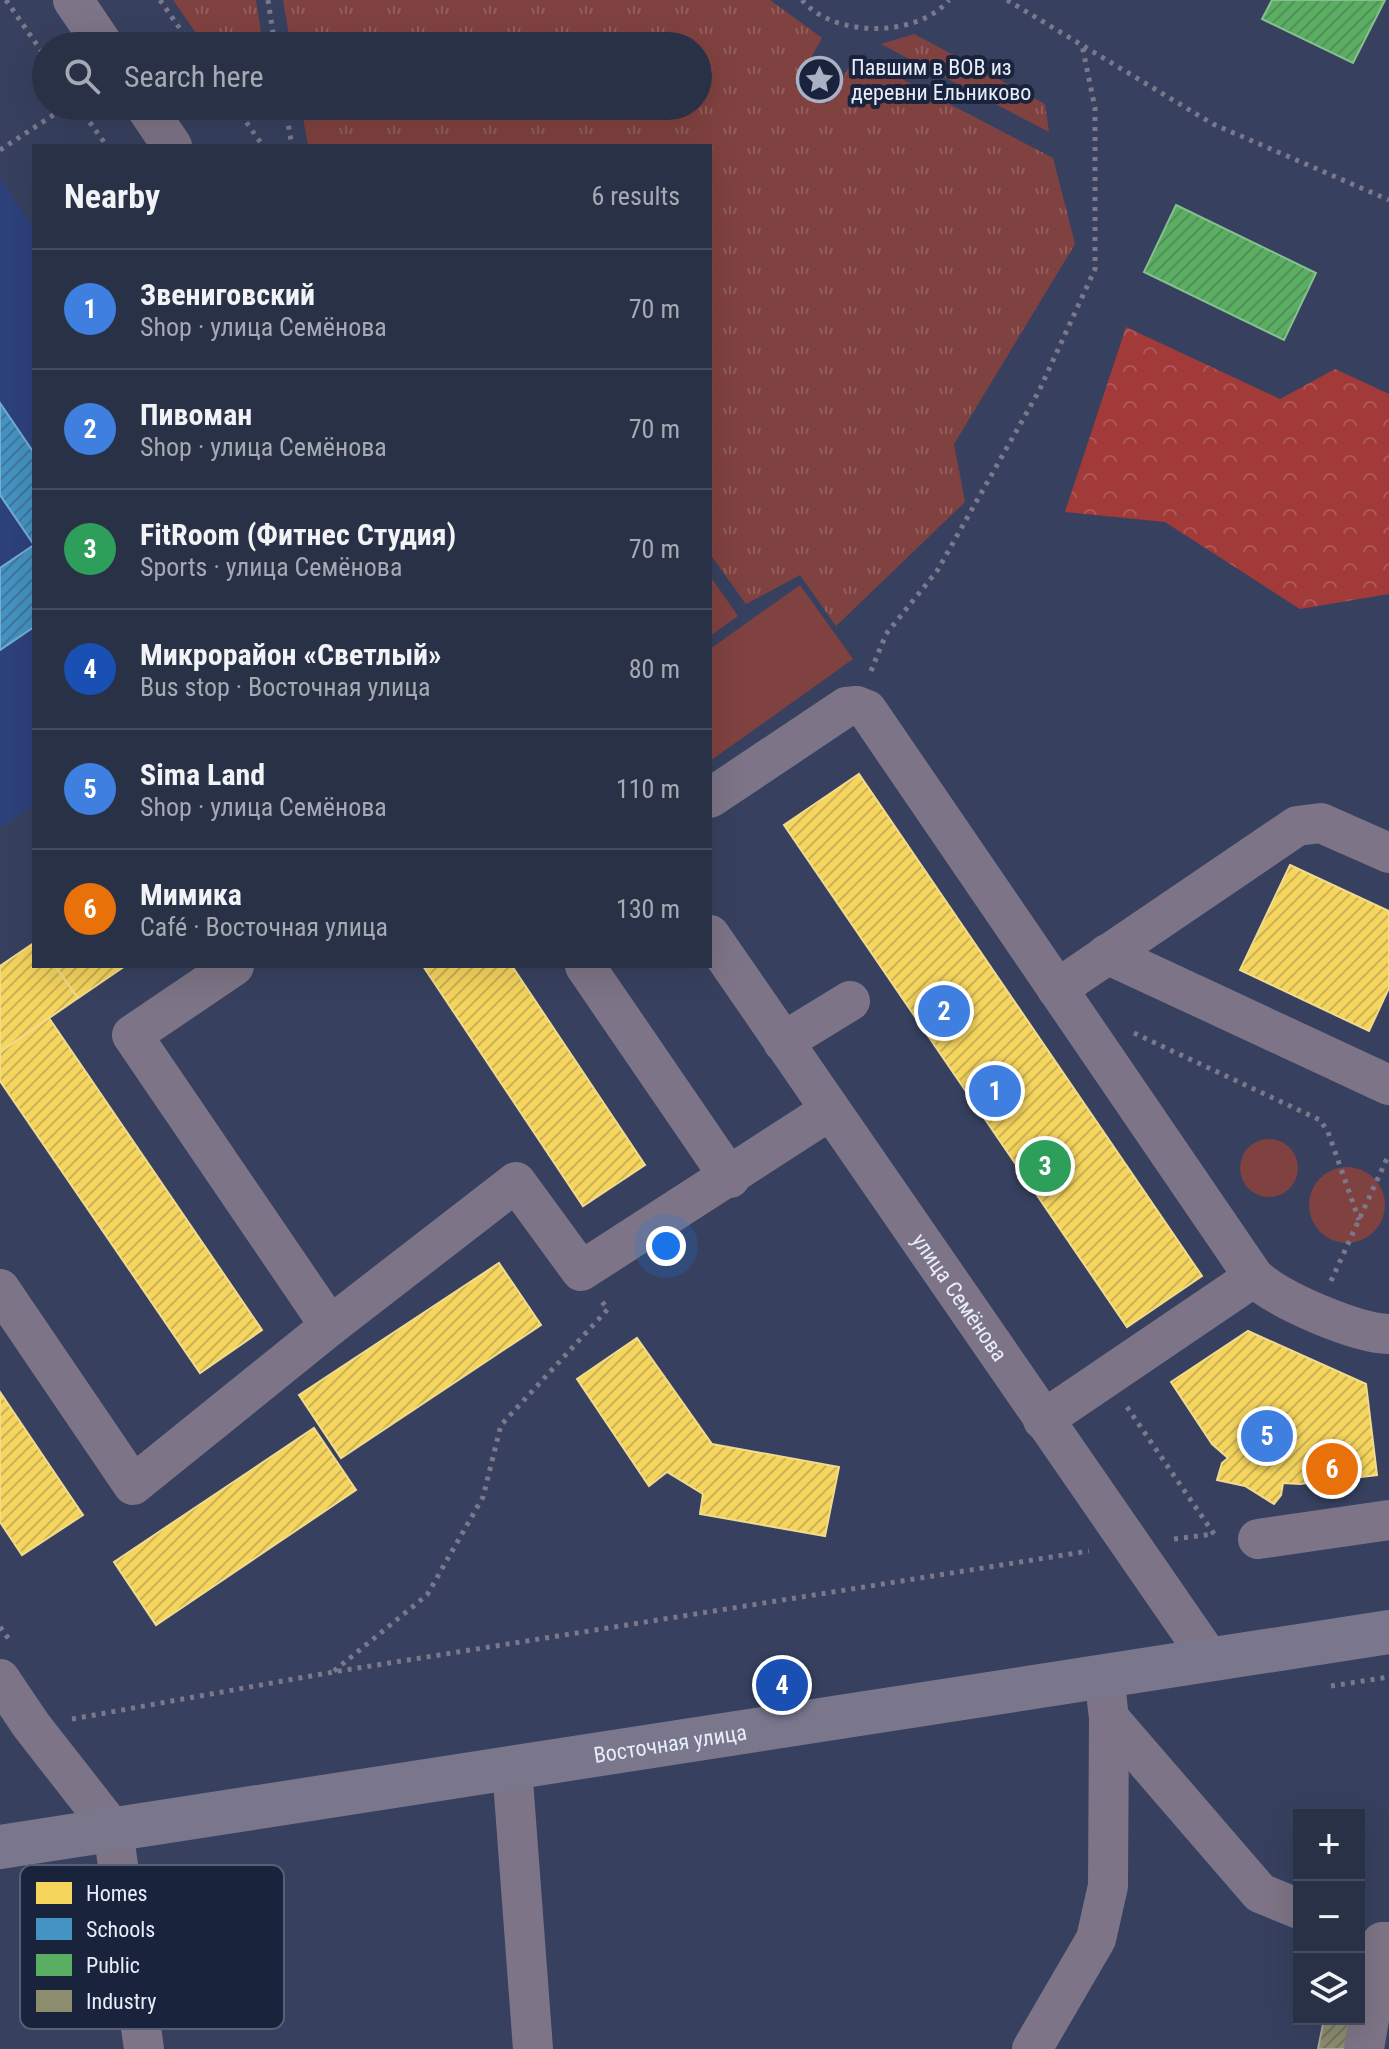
<!DOCTYPE html>
<html lang="en">
<head>
<meta charset="utf-8">
<style>
	:root { --surface:#293147; --page:#353d52; --text:#f1f3f6; --muted:#a5a9b4; --line:#454c60; --accent:#a9b1c4 }
	body { margin:0; font-family:"Roboto Condensed",sans-serif; background:var(--page); color:var(--text) }
	.controls { position:absolute; right:24px; bottom:24px; display:grid; overflow:hidden; border-radius:0px; box-shadow:0 8px 32px #0002 }
	.controls button { width:72px; height:72px; display:grid; place-items:center; padding:0; border:0; border-bottom:2px solid var(--line); background:var(--surface); color:var(--text); font:40px sans-serif }
	.you { position:absolute; left:666px; top:1246px; width:28px; height:28px; margin:-20px; border:6px solid #fff; border-radius:50%; background:#1a73e8; box-shadow:0 0 0 12px #1a73e833 }
	.badge { display:grid; place-items:center; width:52px; height:52px; border-radius:50%; background:var(--accent); color:#fff; font-size:26px; font-weight:700 }
	.pin { position:absolute; translate:-50% -50%; border:4px solid #fff; box-shadow:0 2px 8px #0006 }
	.list { margin:0; padding:0; list-style:none }
	h2 { display:flex; justify-content:space-between; align-items:center; height:104px; margin:0; padding:0 32px; font-size:34px }
	h2 small { font-size:26px; font-weight:400; color:var(--muted) }
	.list li { display:grid; grid-template-columns:52px 1fr auto; gap:24px; align-items:center; box-sizing:border-box; height:120px; padding:0 32px; border-top:2px solid var(--line) }
	.list b { display:block; font-size:30px; white-space:nowrap }
	.list p { margin:0; font-size:26px; white-space:nowrap; color:var(--muted) }
	.list em { font-size:26px; font-style:normal; color:var(--muted) }
	.icon { flex:none; width:44px; height:44px; fill:none; stroke:currentColor; stroke-width:2; stroke-linecap:round; stroke-linejoin:round }
	.map { position:relative; flex:none; width:1389px; height:2049px; overflow:hidden }
	.search { position:absolute; background:var(--surface); box-shadow:0 8px 32px #0002; left:32px; top:32px; width:680px; height:88px; display:flex; align-items:center; gap:20px; box-sizing:border-box; padding:0 28px; border-radius:44px; color:var(--muted); font-size:30px }
	.panel { position:absolute; background:var(--surface); box-shadow:0 8px 32px #0002; left:32px; top:144px; width:680px; height:824px; border-radius:0px }
	.map>svg:first-child { display:block }
</style>
</head>
<body>
<div class="map">
<svg width="1389" height="2049" viewBox="0 0 1389 2049">
	<defs>
		<pattern id="grass-tufts" width="24" height="20" patternUnits="userSpaceOnUse" patternTransform="scale(2)"><rect width="24" height="20" fill="#804240"/><path d="M3 7l-1-3M5 7V3M7 7l1-3M15 17l-1-3M17 17v-4M19 17l1-3" fill="none" stroke="#925e5c"/></pattern>
		<pattern id="forest-crowns" width="20" height="18" patternUnits="userSpaceOnUse" patternTransform="scale(2)"><rect width="20" height="18" fill="#a13a38"/><path d="M2 6a3 3 0 1 1 6 0M12 15a3 3 0 1 1 6 0" fill="none" stroke="#ae5756"/></pattern>
		<pattern id="homes-hatch" width="6" height="6" patternUnits="userSpaceOnUse" patternTransform="scale(2)"><rect width="6" height="6" fill="#f6d55c"/><path d="M-1 1l2-2M0 6l6-6M5 7l2-2" fill="none" stroke="#cab258"/></pattern>
		<pattern id="schools-hatch" width="6" height="6" patternUnits="userSpaceOnUse" patternTransform="scale(2)"><rect width="6" height="6" fill="#4393c3"/><path d="M-1 1l2-2M0 6l6-6M5 7l2-2" fill="none" stroke="#447899"/></pattern>
		<pattern id="public-hatch" width="6" height="6" patternUnits="userSpaceOnUse" patternTransform="scale(2)"><rect width="6" height="6" fill="#5aae61"/><path d="M-1 1l2-2M0 6l6-6M5 7l2-2" fill="none" stroke="#548f5a"/></pattern>
		<pattern id="industry-hatch" width="6" height="6" patternUnits="userSpaceOnUse" patternTransform="scale(2)"><rect width="6" height="6" fill="#8c8c6e"/><path d="M-1 1l2-2M0 6l6-6M5 7l2-2" fill="none" stroke="#737462"/></pattern>
	</defs>
	<rect width="100%" height="100%" fill="#37415f"/>
	<path fill="#2d417b" d="M0,178L34,228V805L0,828Z"/>
	<path fill="url(#grass-tufts)" d="M173,0H256L263,46H205Z
		M283,0H770L822,38L795,86L827,104L856,55L1053,158L1075,244L954,444L965,502L836,626L800,575L746,604L710,554V146H308L301,106H698V46H291Z
		M914,34L1045,104L1049,132L881,44Z"/>
	<path fill="url(#forest-crowns)" d="M1126,327L1280,399L1335,369L1389,394V594L1300,609L1165,522L1065,512Z"/>
	<path fill="#804240" d="M710,576L738,616L710,636Z
		M800,585L853,659L710,761V649Z
		M1240 1168a29 29 0 1 1 58 0a29 29 0 1 1-58 0Z
		M1309 1205a38 38 0 1 1 76 0a38 38 0 1 1-76 0Z"/>
	<path fill="url(#homes-hatch)" stroke="#f2dc8c" stroke-width="2" d="M859,774L1202,1276L1127,1327L784,825Z
		M1290,865L1389,911V988L1369,1031L1240,970Z
		M34,943V966H55L78,998L0,1052V966Z
		M55,966H125L78,998Z
		M423,966H512L645,1165L583,1206Z
		M49,1018L262,1330L200,1373L0,1081V1052Z
		M499,1263L541,1325L341,1458L299,1395Z
		M1248,1331L1366,1384L1377,1475L1300,1484L1283,1483L1281,1495L1274,1504L1245,1486L1217,1480L1222,1463L1228,1458L1212,1444L1171,1382Z
		M637,1338L712,1444L839,1467L825,1536L700,1514L703,1494L667,1472L649,1486L577,1379Z
		M0,1392L83,1515L22,1555L0,1522Z
		M314,1428L356,1490L156,1625L114,1562Z"/>
	<path fill="url(#schools-hatch)" stroke="#74aed4" stroke-width="2" d="M0,403L34,453V545L0,495Z
		M34,545V627L0,650V568Z"/>
	<path fill="url(#public-hatch)" stroke="#84c18f" stroke-width="2" d="M1272,0H1385L1353,63L1262,19Z
		M1176,205L1316,273L1284,340L1144,272Z"/>
	<path fill="url(#industry-hatch)" stroke="#a7a998" stroke-width="2" d="M1324,2019H1357L1351,2049H1318Z"/>
	<g fill="none" stroke-linecap="round" stroke-linejoin="round">
		<path stroke="#7a788a" stroke-width="5" stroke-dasharray="4 6" stroke-linecap="butt" d="M6,0L46,58
			M160,0L192,46
			M268,0L275,46
			M802,0C834,38 917,38 949,0
			M1007,0L1213,124L1389,200
			M78,106L107,146
			M235,106L263,146
			M285,106L292,146
			M0,150L67,106
			M871,671L886,634L937,571L1039,391L1095,269V108L1082,45
			M1134,1033L1320,1120L1328,1132L1359,1220
			M1331,1281L1389,1154
			M1127,1407L1214,1534
			M1174,1539L1214,1534
			M0,1627L11,1642
			M334,1671L427,1595L483,1497L501,1425L608,1309L602,1302
			M1331,1686L1389,1677
			M72,1719L333,1672L1089,1551"/>
		<g stroke="#7d7587" stroke-width="40">
			<path d="M73,0L104,46"/>
			<path d="M145,106L172,146"/>
			<path d="M710,798L846,707L857,706L867,710L1254,1277C1278,1300 1355,1333 1389,1334"/>
			<path id="s1" d="M710,935L1209,1658"/>
			<path d="M1107,954L1389,1085"/>
			<path d="M234,966L132,1035L330,1326"/>
			<path d="M585,966L730,1178"/>
			<path d="M1057,989L1297,826L1321,823L1389,853"/>
			<path d="M783,1042L850,1001"/>
			<path d="M0,1289L133,1485L330,1326L516,1182L581,1271L829,1111"/>
			<path d="M1043,1420L1254,1277"/>
			<path d="M1258,1539L1389,1520"/>
			<path d="M0,1679L31,1725L113,1830L144,2049"/>
			<path d="M1109,1718L1260,1893L1299,1909"/>
			<path d="M512,1767L533,2049"/>
			<path d="M1032,2049L1096,1939L1108,1886L1109,1718L1104,1676"/>
			<path d="M1364,2049L1382,1942H1389"/>
		</g>
		<path stroke="#7a778d" stroke-width="44" id="s2" d="M0,1847L1389,1632"/>
	</g>
	<defs>
		<symbol id="sight-ring" viewBox="-11 -11 22 22"><circle r="9.5" fill="#19233c" stroke="#a9b1c4" stroke-width="1.5"/><path d="M0-6L1.8-2.2L6-1.7L2.9 1.2L3.7 5.4L0 3.3L-3.7 5.4L-2.9 1.2L-6-1.7L-1.8-2.2Z" fill="#a9b1c4"/></symbol>
	</defs>
	<g fill-rule="evenodd">
		<use href="#sight-ring" x="794" y="54" width="51" height="51"/>
	</g>
	<g text-anchor="middle" stroke-width="8" stroke-linejoin="round" paint-order="stroke">
		<g font-size="22" fill="#e7edfb" stroke="#19233c" text-anchor="start">
			<text x="851" y="75">Павшим в ВОВ из<tspan x="851" dy="25">деревни Ельниково</tspan></text>
		</g>
		<g font-size="22" fill="#e7edfb" stroke="#19233c">
			<text dy="8" stroke="none"><textPath href="#s1" startOffset="440">улица Семёнова</textPath></text>
			<text dy="8" stroke="none"><textPath href="#s2" startOffset="678">Восточная улица</textPath></text>
		</g>
	</g>
	<rect x="20" y="1865" width="264" height="164" rx="12" fill="#19233c" stroke="#576075" stroke-width="2"/>
	<rect x="36" y="1882" width="36" height="22" fill="#f6d55c"/>
	<rect x="36" y="1918" width="36" height="22" fill="#4393c3"/>
	<rect x="36" y="1954" width="36" height="22" fill="#5aae61"/>
	<rect x="36" y="1990" width="36" height="22" fill="#8c8c6e"/>
	<g font-size="22" fill="#e7edfb">
		<text x="86" y="1901">Homes</text>
		<text x="86" y="1937">Schools</text>
		<text x="86" y="1973">Public</text>
		<text x="86" y="2009">Industry</text>
	</g>
</svg>
<div class="controls">
<button>+</button>
<button>−</button>
<button><svg class="icon" aria-label="layers" viewBox="0 0 24 24"><path d="M12 4l9 5-9 5-9-5zM3 14l9 5 9-5"/></svg></button>
</div>
<div class="you"></div>
<div class="pin badge" style="left:995px;top:1091px;background:#3f7fe0">1</div>
<div class="pin badge" style="left:944px;top:1011px;background:#3f7fe0">2</div>
<div class="pin badge" style="left:1045px;top:1166px;background:#2e9e5b">3</div>
<div class="pin badge" style="left:782px;top:1685px;background:#1a4fb4">4</div>
<div class="pin badge" style="left:1267px;top:1436px;background:#3f7fe0">5</div>
<div class="pin badge" style="left:1332px;top:1469px;background:#e8710a">6</div>
<div class="search"><svg class="icon" aria-label="search" viewBox="0 0 24 24"><circle cx="10" cy="10" r="6"/><path d="M15 15l6 6"/></svg>Search here</div>
<section class="panel">
<h2>Nearby<small>6 results</small></h2>
<ul class="list">
<li><span class="badge" style="background:#3f7fe0">1</span><div><b>Звениговский</b><p>Shop · улица Семёнова</p></div><em>70 m</em></li>
<li><span class="badge" style="background:#3f7fe0">2</span><div><b>Пивоман</b><p>Shop · улица Семёнова</p></div><em>70 m</em></li>
<li><span class="badge" style="background:#2e9e5b">3</span><div><b>FitRoom (Фитнес Студия)</b><p>Sports · улица Семёнова</p></div><em>70 m</em></li>
<li><span class="badge" style="background:#1a4fb4">4</span><div><b>Микрорайон «Светлый»</b><p>Bus stop · Восточная улица</p></div><em>80 m</em></li>
<li><span class="badge" style="background:#3f7fe0">5</span><div><b>Sima Land</b><p>Shop · улица Семёнова</p></div><em>110 m</em></li>
<li><span class="badge" style="background:#e8710a">6</span><div><b>Мимика</b><p>Café · Восточная улица</p></div><em>130 m</em></li>
</ul>
</section>
</div>
</body>
</html>
